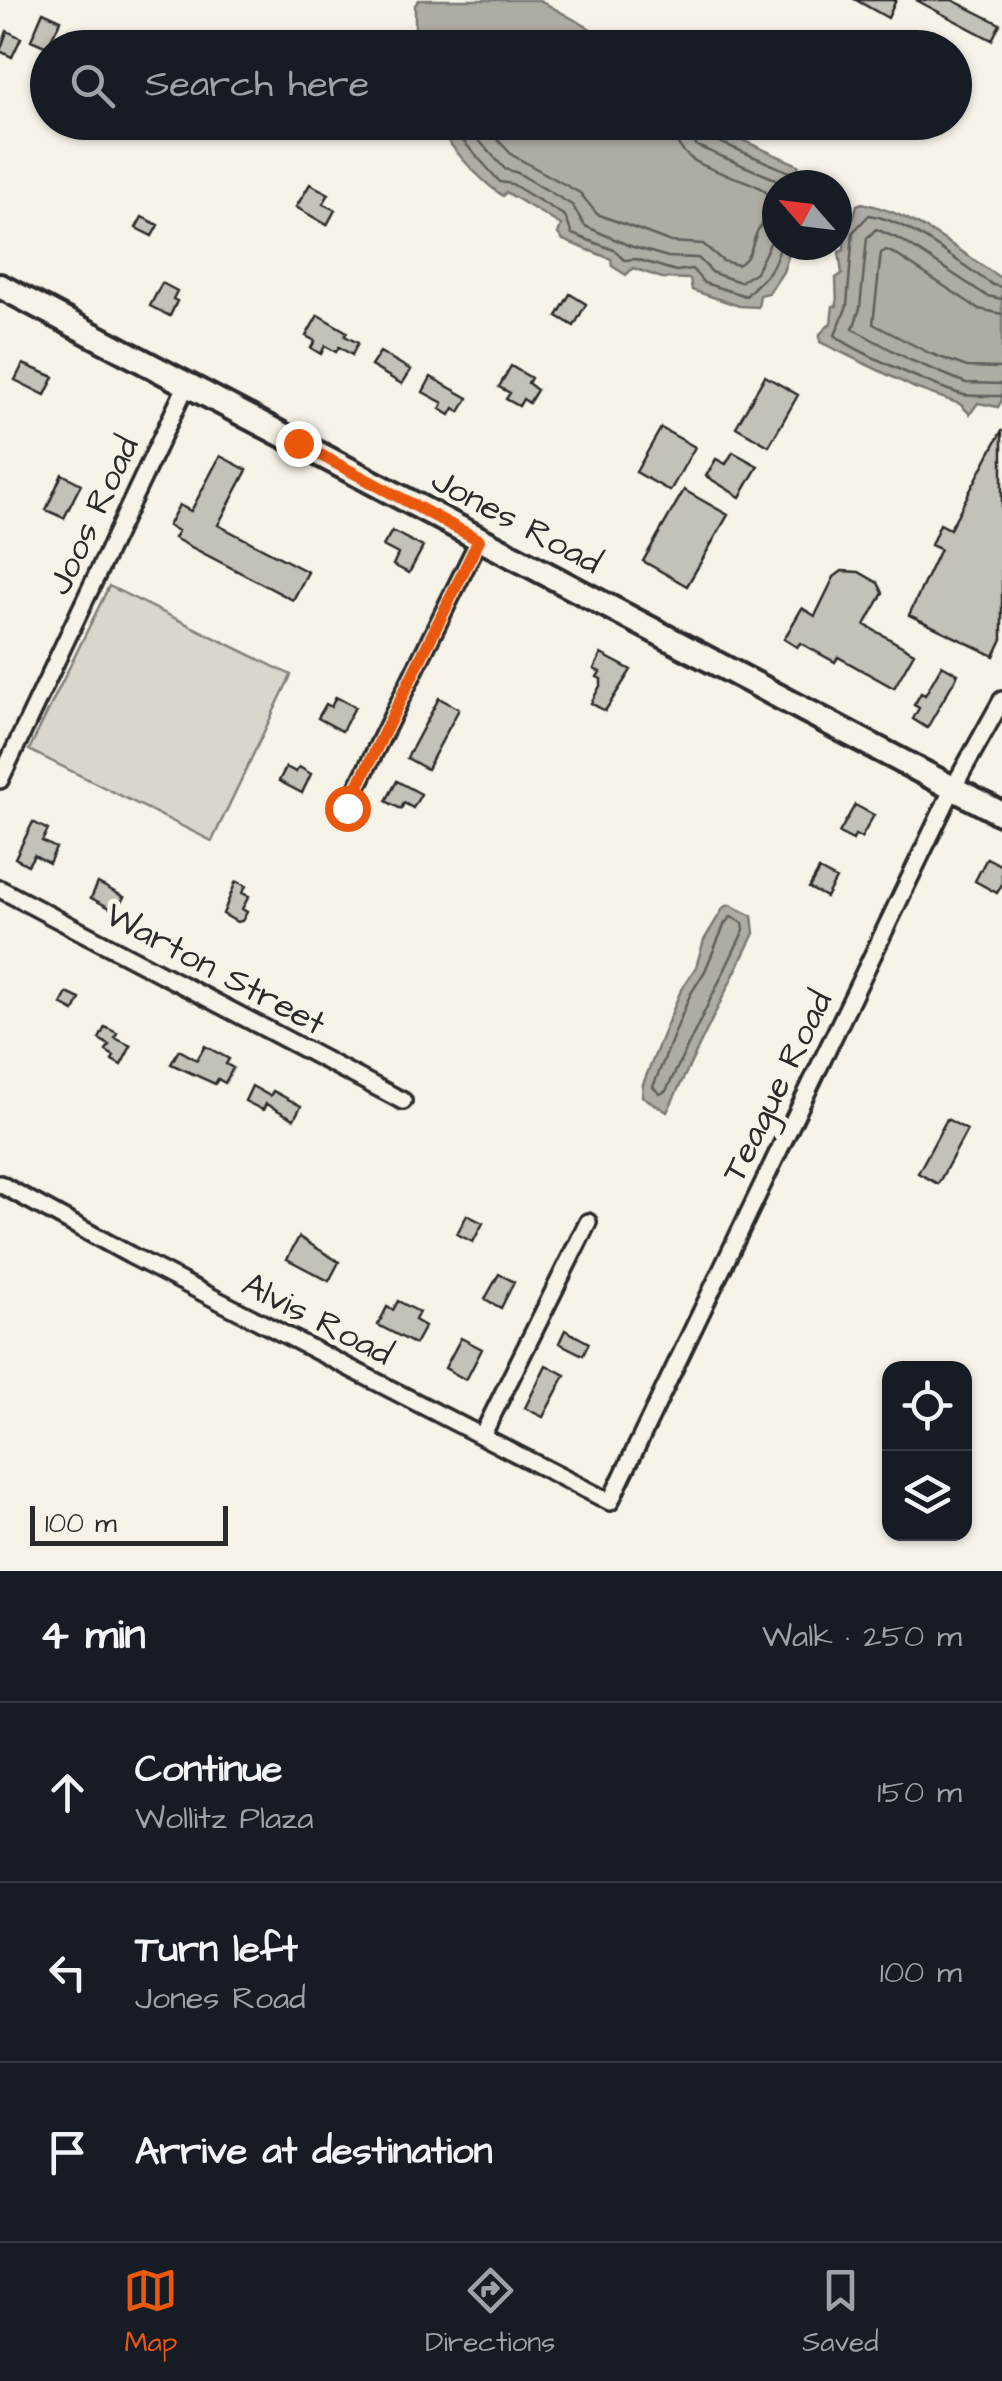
<!DOCTYPE html>
<html lang="en">
<head>
<meta charset="utf-8">
<style>
	:root { --surface:#171b24; --page:#242831; --text:#f1f3f6; --muted:#9ea1a6; --line:#363941; --accent:#ea580c }
	body { margin:0; font-family:"Architects Daughter",sans-serif; background:var(--page); color:var(--text) }
	.controls { position:absolute; right:30px; bottom:30px; display:grid; overflow:hidden; border-radius:20px; box-shadow:0 2px 8px #0004 }
	.controls button { width:90px; height:90px; display:grid; place-items:center; padding:0; border:0; border-bottom:2px solid var(--line); background:var(--surface); color:var(--text); font:50px sans-serif }
	.compass { position:absolute; left:762px; top:170px; width:90px; height:90px; border-radius:50%; background:var(--surface); box-shadow:0 2px 8px #0004; rotate:298deg }
	.scale { position:absolute; left:30px; bottom:25px; width:198px; box-sizing:border-box; padding-left:10px; border:5px solid #2b2b2b; border-top:0; font-size:28px; line-height:35px; white-space:nowrap; color:#2b2b2b; -webkit-text-stroke:8px #f7f3e8; paint-order:stroke }
	.stop { position:absolute; width:30px; height:30px; margin:-22px; border:8px solid #ea580c; border-radius:50%; background:#fff }
	.stop.end { background:#ea580c; border-color:#fff; box-shadow:0 2px 10px #0008 }
	.list { margin:0; padding:0; list-style:none }
	h2 { display:flex; justify-content:space-between; align-items:center; height:130px; margin:0; padding:0 40px; font-size:42px }
	h2 small { font-size:32px; font-weight:400; color:var(--muted) }
	.list li { display:grid; grid-template-columns:65px 1fr auto; gap:30px; align-items:center; box-sizing:border-box; height:180px; padding:0 40px; border-top:2px solid var(--line) }
	.list b { display:block; font-size:38px; white-space:nowrap }
	.list p { margin:0; font-size:32px; white-space:nowrap; color:var(--muted) }
	.list em { font-size:32px; font-style:normal; color:var(--muted) }
	.icon { flex:none; width:55px; height:55px; fill:none; stroke:currentColor; stroke-width:2; stroke-linecap:round; stroke-linejoin:round }
	.map { position:relative; flex:none; width:1002px; height:1571px; overflow:hidden }
	.search { position:absolute; background:var(--surface); box-shadow:0 2px 8px #0004; left:30px; right:30px; top:30px; height:110px; display:flex; align-items:center; gap:25px; box-sizing:border-box; padding:0 35px; border-radius:55px; color:var(--muted); font-size:38px }
	.sheet { height:670px; background:var(--surface) }
	nav { display:flex; justify-content:space-around; align-items:center; box-sizing:border-box; height:140px; border-top:2px solid var(--line); background:var(--surface); font-size:28px; color:var(--muted) }
	nav a { display:grid; justify-items:center; gap:5px }
	nav .on { color:var(--accent) }
	.map>svg:first-child { display:block }
</style>
</head>
<body>
<div class="map">
<svg width="1002" height="1571" viewBox="0 0 1002 1571">
	<rect width="100%" height="100%" fill="#f7f3e8"/>
	<filter id="ink" filterUnits="userSpaceOnUse"><feTurbulence type="fractalNoise" baseFrequency=".01" numOctaves="2"/><feDisplacementMap in="SourceGraphic" scale="20" xChannelSelector="R" yChannelSelector="G"/><feConvolveMatrix kernelMatrix="1 2 1 2 8 2 1 2 1" color-interpolation-filters="sRGB"/></filter>
	<g filter="url(#ink)">
		<path fill="#dad6cc" stroke="#82807c" stroke-width="2.5" d="M109,586L291,675L212,841L29,750Z"/>
		<path fill="#afaca4" stroke="#7a7874" stroke-width="2.5" d="M419,0H539L623,47H415V5Z
			M434,123H704L798,165L804,185H777V245H792L783,272L769,293L760,295L758,307L739,306L692,290L690,279L662,278L633,268L626,275L612,266L611,259L563,240L558,234L561,225L506,192L503,196C475,177 454,149 434,123Z
			M862,203C915,214 958,250 1002,279V400L998,407L978,403L970,414L960,404L915,388L820,342V334L831,323L833,306H837L836,278L842,274L839,252L844,250V240L838,228L843,220H853L857,205Z
			M730,905L752,916L754,933L667,1112L642,1096L643,1084L681,990L696,967L704,940L724,907Z"/>
		<g fill="none" stroke-linecap="round" stroke-linejoin="round">
			<path stroke="#605f5b" stroke-width="2.5" d="M446,122L500,182L512,184L565,216L572,234L614,250L624,260L636,259L676,271L692,269L704,283L746,296C766,273 770,279 781,245
				M462,122L505,169L518,173L572,205L585,226L630,246L668,257L698,258L713,273L740,282L756,272L777,229
				M481,122L512,155L580,193L597,214L671,242L703,244L723,261L738,265C752,257 751,245 757,232C760,224 775,214 774,207C770,168 674,184 672,122
				M687,122L689,136L697,146L775,179L781,185
				M699,122L706,136L789,172L794,185
				M1002,287L993,285C958,263 910,221 869,215L853,232L847,306L835,335C849,349 941,389 964,395C968,396 994,396 1002,396
				M1002,299L987,296L903,241L876,229L867,238L860,308L853,329L910,360L966,383L1002,384
				M1002,314L979,309L895,254L886,250L881,253L873,324L929,353L967,367L1002,368
				M731,917L743,923L744,930L666,1091L660,1094L653,1087L690,995L705,971L725,923Z"/>
		</g>
		<path fill="#c4c1b9" stroke="#2b2b2b" stroke-width="2.5" d="M856,0H896L888,18Z
			M916,0H952L1000,24L992,40Z
			M43,12L61,20L47,47L31,40Z
			M7,31L21,38L12,57L0,51Z
			M310,184L329,194L323,204L335,210L327,225L296,207Z
			M142,217L158,225L152,236L136,228Z
			M162,283L177,291L173,299L177,301L170,316L150,306Z
			M570,294L586,304L574,326L557,316Z
			M318,315L347,332L345,336L358,343L352,355L339,347L336,352L325,346L321,354L311,348L315,341L306,336Z
			M380,352L411,370L402,384L371,366Z
			M23,364L54,377L45,395L15,380Z
			M511,366L531,378L528,383L537,390L529,403L523,399L519,406L506,399L510,393L499,387Z
			M765,376L798,395L769,446L736,427Z
			M431,377L468,398L460,412L454,408L450,415L440,409L443,403L423,392Z
			M661,428L695,447L670,491L636,472Z
			M1002,430V639L994,656L909,615L940,549L931,545L940,524L950,529Z
			M733,452L758,466L740,497L706,476L716,459L726,464Z
			M220,456L247,470L218,525L308,572L293,600L174,538L178,531L168,526L179,505L191,511Z
			M62,474L81,484L64,518L46,510Z
			M684,490L728,515L687,586L643,561Z
			M392,531L423,547L409,573L393,565L398,554L383,546Z
			M842,571L859,572L878,583L883,593L865,625L914,653L894,688L838,657L835,662L800,643L797,647L784,639L802,608L815,616L834,577Z
			M601,654L631,670L605,711L591,703L601,684V679L597,677L600,672L594,669Z
			M942,665L958,674L927,728L913,719L919,708L914,705L921,693L925,695Z
			M336,697L355,707L342,731L318,718L326,704L331,707Z
			M439,698L459,709L427,769L407,758Z
			M286,767L296,772L299,767L311,774L302,793L279,781Z
			M397,781L421,794L413,808L404,803L401,809L386,801Z
			M855,805L874,815L861,838L855,835L853,840L839,833Z
			M33,822L48,830L42,841L56,848L49,863L34,855L28,865L15,858Z
			M987,858L1002,866V884L997,893L975,881Z
			M819,870L836,879L826,897L809,888Z
			M236,881L246,886L242,893L249,896L242,909L247,912L242,921L237,922L223,914Z
			M98,883L124,897L116,911L91,898Z
			M67,993L80,999L74,1011L61,1004Z
			M105,1027L117,1033L115,1038L131,1046L121,1065L112,1060L114,1056L106,1051L109,1045L99,1039Z
			M205,1046L229,1059L226,1064L233,1068L225,1083L218,1079L215,1084L171,1064L179,1050L197,1060Z
			M252,1086L270,1096L273,1091L301,1106L294,1119L266,1104L263,1110L245,1101Z
			M947,1119L967,1130L938,1184L918,1173Z
			M467,1215L483,1223L473,1242L457,1234Z
			M299,1237L339,1262L329,1281L287,1259Z
			M499,1274L514,1282L501,1308L485,1299Z
			M398,1301L419,1312L415,1320L425,1326L415,1344L378,1325L387,1307L393,1310Z
			M565,1330L589,1343L583,1355L559,1343Z
			M461,1338L482,1349L466,1380L445,1368Z
			M546,1365L565,1375L543,1417L525,1408Z"/>
		<g fill="none" stroke-linecap="round" stroke-linejoin="round">
			<defs>
				<path id="street" d="M0,780L187,384
					M347,808L479,540
					M0,889L403,1101
					M0,1184L130,1255L610,1502L953,788L1002,700
					M482,1436L588,1222"/>
				<path id="secondary" d="M0,286L1002,814"/>
			</defs>
			<use href="#street" stroke="#2b2b2b" stroke-width="22"/>
			<use href="#secondary" stroke="#2b2b2b" stroke-width="30"/>
			<use href="#street" stroke="#f7f3e8" stroke-width="15"/>
			<use href="#secondary" stroke="#f7f3e8" stroke-width="22"/>
		</g>
	</g>
	<g fill="none" stroke-linecap="round" stroke-linejoin="round" filter="url(#ink)">
		<path stroke="#ea580c" stroke-width="12" d="M298,443L479,540L347,808"/>
	</g>
	<g text-anchor="middle" stroke-width="10" stroke-linejoin="round" paint-order="stroke">
		<g font-size="35" fill="#2b2b2b" stroke="#f7f3e8">
			<text transform="translate(92 515) rotate(-65)" y="12">Joos Road</text>
			<text transform="translate(517 520) rotate(28)" y="12">Jones Road</text>
			<text transform="translate(216 968) rotate(28)" y="12">Warton Street</text>
			<text transform="translate(776 1086) rotate(-64)" y="12">Teague Road</text>
			<text transform="translate(318 1318) rotate(27)" y="12">Alvis Road</text>
		</g>
	</g>
</svg>
<div class="controls">
<button><svg class="icon" aria-label="locate" viewBox="0 0 24 24"><circle cx="12" cy="12" r="6"/><path d="M12 2v4M12 18v4M2 12h4M18 12h4"/></svg></button>
<button><svg class="icon" aria-label="layers" viewBox="0 0 24 24"><path d="M12 4l9 5-9 5-9-5zM3 14l9 5 9-5"/></svg></button>
</div>
<svg class="compass" viewBox="-18 -18 36 36"><path d="M0-13l5 13h-10z" fill="#e53935"/><path d="M0 13l5-13h-10z" fill="#9ea1a6"/></svg>
<div class="scale">100 m</div>
<div class="stop" style="left:347px;top:808px"></div>
<div class="stop end" style="left:298px;top:443px"></div>
<div class="search"><svg class="icon" aria-label="search" viewBox="0 0 24 24"><circle cx="10" cy="10" r="6"/><path d="M15 15l6 6"/></svg>Search here</div>
</div>
<section class="sheet">
<h2>4 min<small>Walk · 250 m</small></h2>
<ul class="list">
<li><svg class="icon" aria-label="ahead" viewBox="0 0 24 24"><path d="M12 20V5M6 11l6-6 6 6"/></svg><div><b>Continue</b><p>Wollitz Plaza</p></div><em>150 m</em></li>
<li><svg class="icon" aria-label="left" viewBox="0 0 24 24"><path d="M17 20v-9H6M10 6l-5 5 5 5"/></svg><div><b>Turn left</b><p>Jones Road</p></div><em>100 m</em></li>
<li><svg class="icon" aria-label="arrive" viewBox="0 0 24 24"><path d="M6 21V4h12l-3 4 3 4H6"/></svg><div><b>Arrive at destination</b></div></li>
</ul>
</section>
<nav>
<a class="on"><svg class="icon" aria-label="map" viewBox="0 0 24 24"><path d="M3 6l6-2 6 2 6-2v14l-6 2-6-2-6 2zM9 4v14M15 6v14"/></svg>Map</a>
<a><svg class="icon" aria-label="directions" viewBox="0 0 24 24"><path d="M12 3l9 9-9 9-9-9zM9 14v-3h6M13 9l2 2-2 2"/></svg>Directions</a>
<a><svg class="icon" aria-label="saved" viewBox="0 0 24 24"><path d="M7 4h10v16l-5-4-5 4z"/></svg>Saved</a>
</nav>
</body>
</html>
